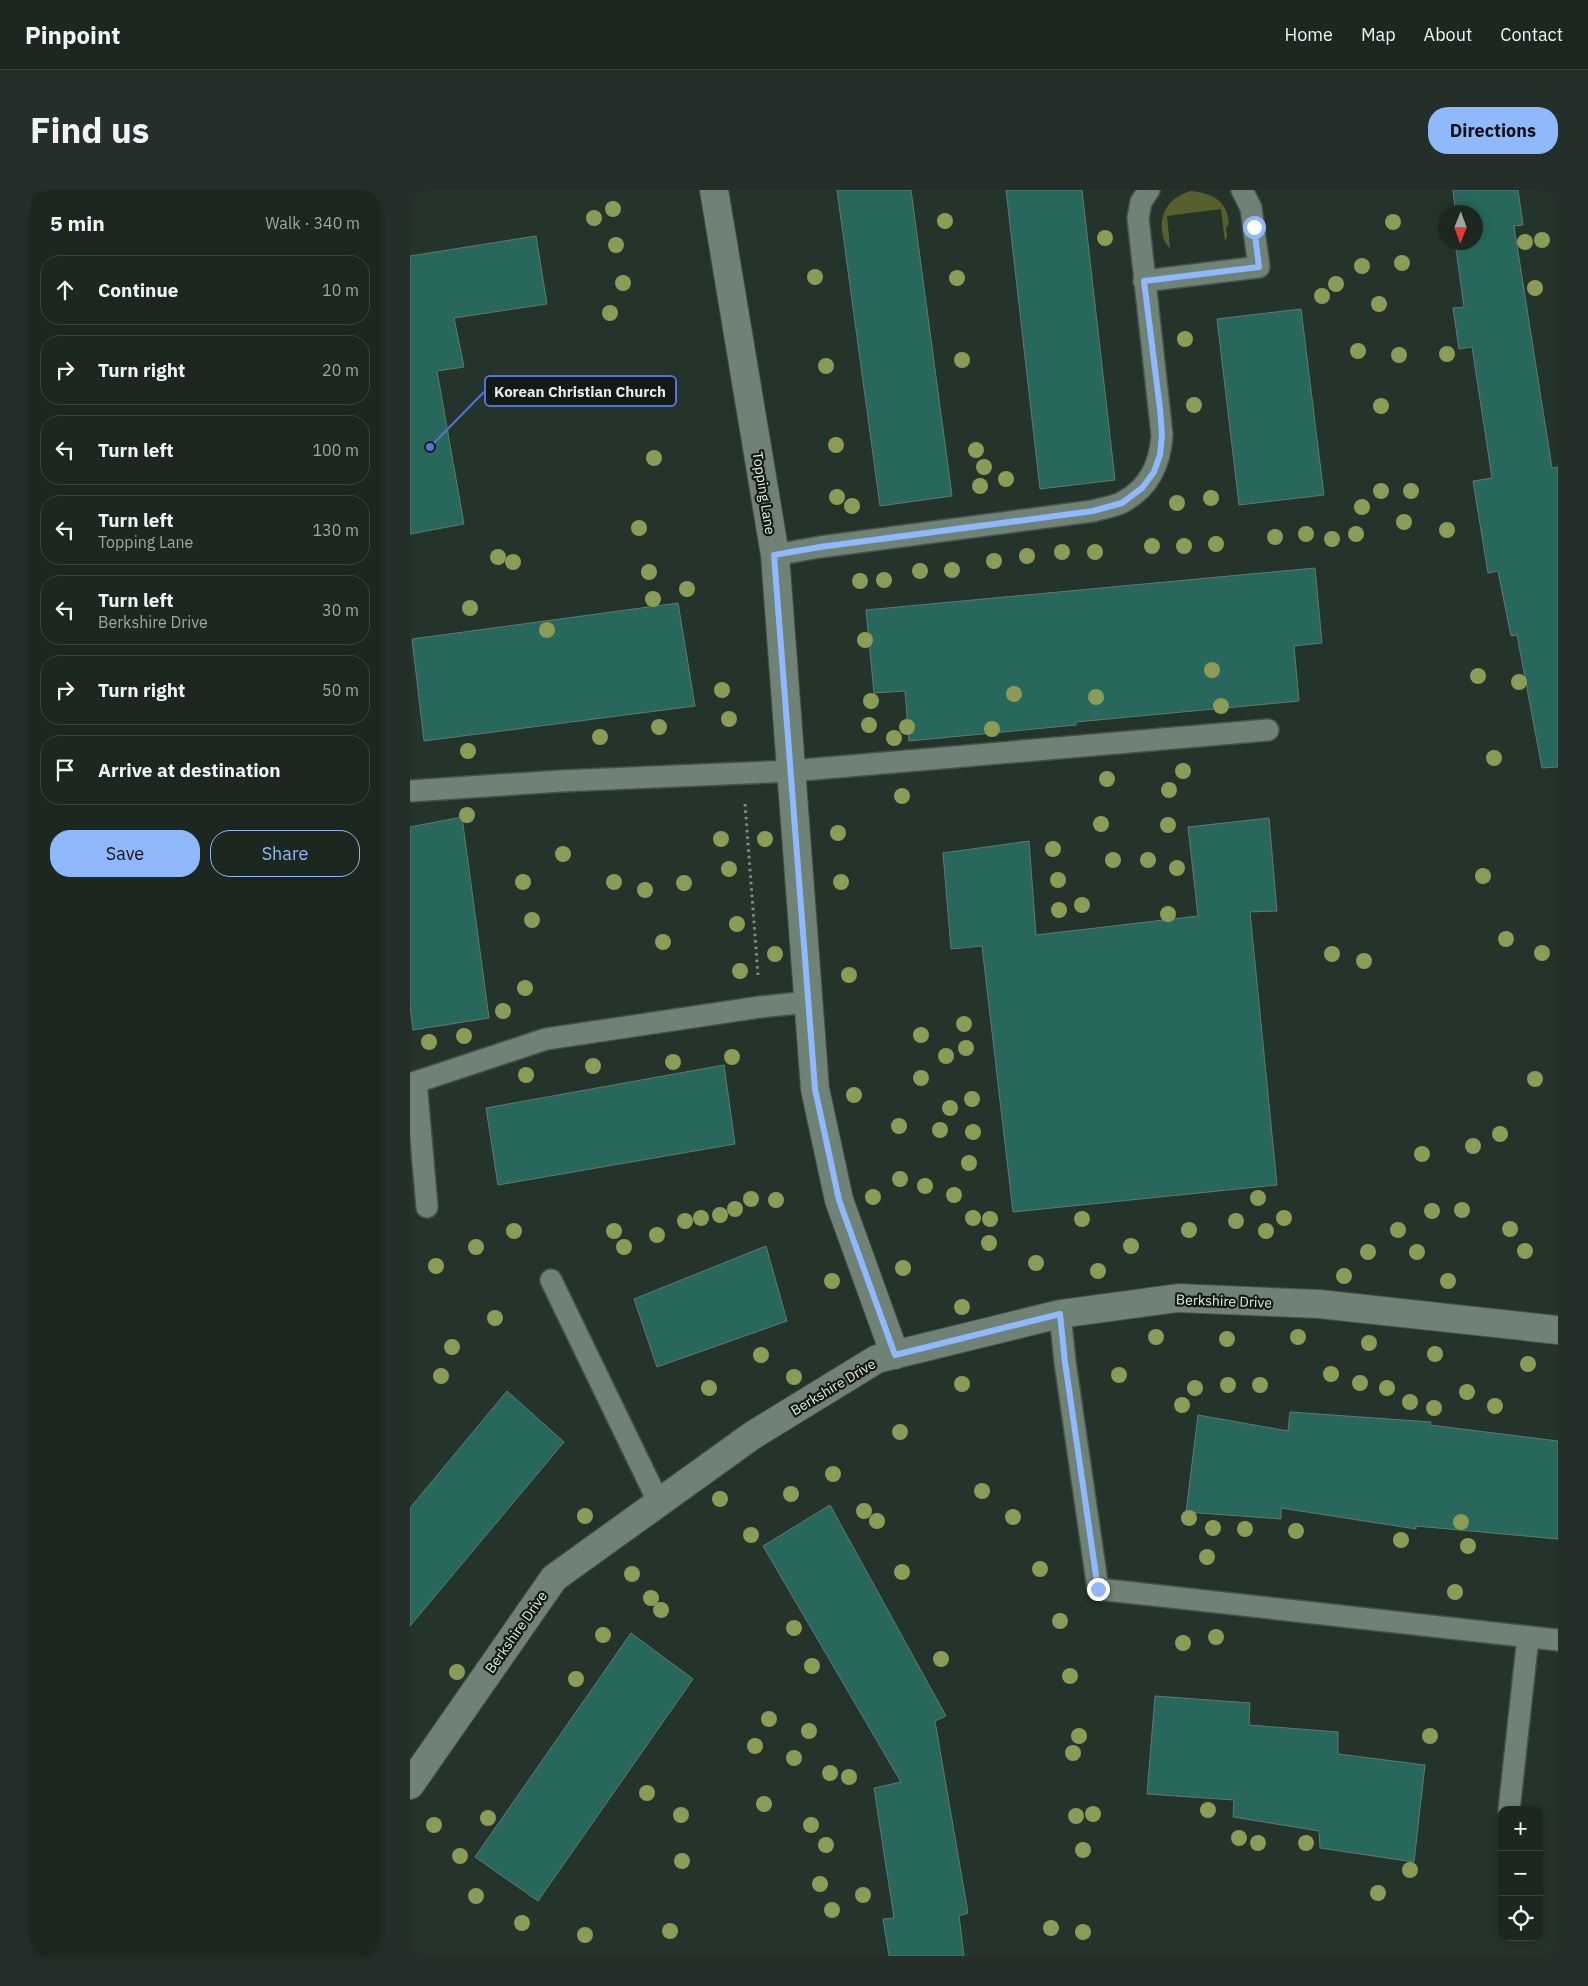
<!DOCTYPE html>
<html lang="en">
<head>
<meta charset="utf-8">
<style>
	:root { --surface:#1c2720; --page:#252f29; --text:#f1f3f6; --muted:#a0a5a5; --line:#3a443e; --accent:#8fb8fd }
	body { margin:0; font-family:"IBM Plex Sans",sans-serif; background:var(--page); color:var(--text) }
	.controls { position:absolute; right:15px; bottom:15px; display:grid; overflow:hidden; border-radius:10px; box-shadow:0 2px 8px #0003 }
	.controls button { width:45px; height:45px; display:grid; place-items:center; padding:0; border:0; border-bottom:1px solid var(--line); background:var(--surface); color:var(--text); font:25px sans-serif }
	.compass { position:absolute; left:1028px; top:15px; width:45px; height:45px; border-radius:50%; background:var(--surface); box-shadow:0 2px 8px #0003; rotate:181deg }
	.stop { position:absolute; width:15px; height:15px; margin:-11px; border:4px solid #8fb8fd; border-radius:50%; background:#fff }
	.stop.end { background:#8fb8fd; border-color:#fff; box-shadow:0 1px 5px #0008 }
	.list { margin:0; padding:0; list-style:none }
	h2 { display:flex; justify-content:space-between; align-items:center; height:65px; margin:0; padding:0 20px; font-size:21px }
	h2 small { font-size:16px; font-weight:400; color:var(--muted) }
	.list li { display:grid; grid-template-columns:32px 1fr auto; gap:15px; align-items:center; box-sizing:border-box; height:70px; margin:0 10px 10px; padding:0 10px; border:1px solid var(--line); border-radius:20px }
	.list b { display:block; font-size:19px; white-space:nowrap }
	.list p { margin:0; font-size:16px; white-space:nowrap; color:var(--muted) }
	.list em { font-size:16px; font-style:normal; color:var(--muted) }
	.actions { display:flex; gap:10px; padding:15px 20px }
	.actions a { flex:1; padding:11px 0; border:1px solid var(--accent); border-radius:20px; text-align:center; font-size:18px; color:var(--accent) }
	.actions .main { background:var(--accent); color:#111 }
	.icon { flex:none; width:28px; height:28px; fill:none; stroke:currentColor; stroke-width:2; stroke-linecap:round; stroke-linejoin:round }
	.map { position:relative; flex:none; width:1148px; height:1766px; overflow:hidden; border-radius:20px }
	header { display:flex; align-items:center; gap:30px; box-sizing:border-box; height:70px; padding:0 25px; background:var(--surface); border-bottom:1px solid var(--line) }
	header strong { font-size:24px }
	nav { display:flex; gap:28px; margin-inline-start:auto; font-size:18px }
	.intro { display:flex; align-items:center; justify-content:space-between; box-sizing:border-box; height:120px; padding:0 30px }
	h1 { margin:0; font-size:35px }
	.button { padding:12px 22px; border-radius:20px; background:var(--accent); color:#111; font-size:18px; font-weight:700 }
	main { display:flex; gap:30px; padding:0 30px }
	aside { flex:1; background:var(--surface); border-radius:20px; box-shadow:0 2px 8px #0003 }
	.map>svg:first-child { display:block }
</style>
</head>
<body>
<header>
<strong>Pinpoint</strong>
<nav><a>Home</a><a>Map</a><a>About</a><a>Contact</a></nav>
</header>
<div class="intro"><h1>Find us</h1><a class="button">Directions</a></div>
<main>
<aside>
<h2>5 min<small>Walk · 340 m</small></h2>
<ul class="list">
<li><svg class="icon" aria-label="ahead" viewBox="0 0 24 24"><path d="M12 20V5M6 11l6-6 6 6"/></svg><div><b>Continue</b></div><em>10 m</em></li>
<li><svg class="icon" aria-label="right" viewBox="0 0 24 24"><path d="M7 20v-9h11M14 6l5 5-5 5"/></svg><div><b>Turn right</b></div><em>20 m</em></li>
<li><svg class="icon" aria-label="left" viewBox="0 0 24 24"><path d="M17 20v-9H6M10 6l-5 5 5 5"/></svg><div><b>Turn left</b></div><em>100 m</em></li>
<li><svg class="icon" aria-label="left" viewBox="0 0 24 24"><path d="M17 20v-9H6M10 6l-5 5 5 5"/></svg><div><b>Turn left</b><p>Topping Lane</p></div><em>130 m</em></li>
<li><svg class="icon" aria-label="left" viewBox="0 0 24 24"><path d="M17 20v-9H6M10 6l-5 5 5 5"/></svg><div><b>Turn left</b><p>Berkshire Drive</p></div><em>30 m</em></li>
<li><svg class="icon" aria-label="right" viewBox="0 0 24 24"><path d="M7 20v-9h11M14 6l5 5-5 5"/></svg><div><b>Turn right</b></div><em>50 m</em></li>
<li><svg class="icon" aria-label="arrive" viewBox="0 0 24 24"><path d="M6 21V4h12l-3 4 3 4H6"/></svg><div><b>Arrive at destination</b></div></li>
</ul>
<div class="actions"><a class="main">Save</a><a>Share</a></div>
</aside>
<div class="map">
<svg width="1148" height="1766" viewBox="0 0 1148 1766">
	<rect width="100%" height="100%" fill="#25342b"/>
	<path fill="#57602d" d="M781,1C803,4 817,10 819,34L816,38C816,44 819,46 815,51L811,19L757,26L760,58C754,53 753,47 752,40C750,19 763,6 781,1Z"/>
	<path fill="#28675b" stroke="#627872" d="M427,0H501L542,306L470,316Z
		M596,0H672L705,290L630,299Z
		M1043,0H1108L1113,35L1104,36L1142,278L1148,277V577L1132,578L1107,445L1101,446L1088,381L1078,383L1063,291L1082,288L1062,157L1049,159L1043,118L1054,117L1045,52H1066V22H1041L1040,18H1045Z
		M126,46L137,114L44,128L54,177L27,181L54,334L0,344V66Z
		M891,119L914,305L829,315L807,129Z
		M905,378L912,453L884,456L889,511L666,532V535L499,551L495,501L464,503L456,420Z
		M268,413L285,516L14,551L2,449Z
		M52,627L79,828L3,840L0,816V637Z
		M859,628L867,721L840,722L867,995L603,1022L572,756L541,759L533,663L619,651L626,745L788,726L778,637Z
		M314,875L325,954L88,995L76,918Z
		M356,1056L377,1131L247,1177L224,1109Z
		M97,1201L154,1252L0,1436V1318Z
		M880,1222L1021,1232L1020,1235L1148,1251V1349L1006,1336V1339L871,1318V1329L776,1322L788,1225L878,1241Z
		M420,1315L536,1526L525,1531L558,1723L549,1726L554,1766H479L473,1729L484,1728L464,1598L491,1592L353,1356Z
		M221,1443L283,1489L128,1711L65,1667Z
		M745,1506L840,1513L839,1535L928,1542V1564L1015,1575L1004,1672L910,1658L909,1641L823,1627L824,1610L737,1604Z"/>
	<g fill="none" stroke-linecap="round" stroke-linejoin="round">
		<defs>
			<path id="service" d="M734,91L849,77L841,18L832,0
				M365,365L410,357L683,321C692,318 704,317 713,312C740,297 750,274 752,245L728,28L731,12L739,0
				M0,601L151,591L381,581L858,540
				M17,1017L6,892L136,849L350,817L399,812
				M141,1090L249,1313
				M650,1124L655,1172L688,1399L1148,1450
				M1099,1620L1118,1447"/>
			<path id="tertiary" d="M304,0L365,365L405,899L429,1010L485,1165
				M0,1595L144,1388L343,1245L467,1169L650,1124L768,1108L909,1114L1148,1140"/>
		</defs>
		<use href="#service" stroke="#44524a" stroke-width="24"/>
		<use href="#tertiary" stroke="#44524a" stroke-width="30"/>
		<path stroke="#7f8b83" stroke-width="3" stroke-dasharray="2.5 4" stroke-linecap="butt" d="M335,614L348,785"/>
		<use href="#service" stroke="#708176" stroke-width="21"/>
		<use href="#tertiary" stroke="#708176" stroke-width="28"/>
	</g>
	<g fill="#8a9c58">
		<circle cx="203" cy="19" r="8"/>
		<circle cx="184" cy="28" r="8"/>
		<circle cx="535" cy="31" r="8"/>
		<circle cx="983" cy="32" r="8"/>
		<circle cx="695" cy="48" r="8"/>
		<circle cx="1132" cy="50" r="8"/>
		<circle cx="1115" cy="52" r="8"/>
		<circle cx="206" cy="55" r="8"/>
		<circle cx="992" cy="73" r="8"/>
		<circle cx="952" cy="76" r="8"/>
		<circle cx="405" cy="87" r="8"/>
		<circle cx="547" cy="88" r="8"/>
		<circle cx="213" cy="93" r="8"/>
		<circle cx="926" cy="94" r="8"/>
		<circle cx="1125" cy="98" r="8"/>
		<circle cx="912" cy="106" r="8"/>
		<circle cx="969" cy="114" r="8"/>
		<circle cx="200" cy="123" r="8"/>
		<circle cx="775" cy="149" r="8"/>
		<circle cx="948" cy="161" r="8"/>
		<circle cx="1037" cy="164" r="8"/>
		<circle cx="989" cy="165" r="8"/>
		<circle cx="552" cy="170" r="8"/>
		<circle cx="416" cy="176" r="8"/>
		<circle cx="784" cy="215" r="8"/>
		<circle cx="971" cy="216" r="8"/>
		<circle cx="426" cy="255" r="8"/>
		<circle cx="566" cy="260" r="8"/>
		<circle cx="244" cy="268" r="8"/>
		<circle cx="574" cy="277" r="8"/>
		<circle cx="596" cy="289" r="8"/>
		<circle cx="570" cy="296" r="8"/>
		<circle cx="971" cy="301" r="8"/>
		<circle cx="1001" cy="301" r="8"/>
		<circle cx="427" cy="307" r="8"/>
		<circle cx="801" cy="308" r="8"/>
		<circle cx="767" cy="313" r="8"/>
		<circle cx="442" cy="316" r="8"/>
		<circle cx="952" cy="317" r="8"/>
		<circle cx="994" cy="332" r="8"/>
		<circle cx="229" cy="338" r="8"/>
		<circle cx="1037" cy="340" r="8"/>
		<circle cx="896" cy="344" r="8"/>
		<circle cx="946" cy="344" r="8"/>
		<circle cx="865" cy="347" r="8"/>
		<circle cx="922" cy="349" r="8"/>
		<circle cx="806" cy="354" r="8"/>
		<circle cx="742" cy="356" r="8"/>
		<circle cx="774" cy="356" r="8"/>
		<circle cx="652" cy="362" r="8"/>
		<circle cx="685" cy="362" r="8"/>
		<circle cx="617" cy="366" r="8"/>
		<circle cx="88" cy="367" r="8"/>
		<circle cx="584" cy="371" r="8"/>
		<circle cx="103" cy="372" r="8"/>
		<circle cx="542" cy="380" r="8"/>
		<circle cx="510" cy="381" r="8"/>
		<circle cx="239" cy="382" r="8"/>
		<circle cx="474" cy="390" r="8"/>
		<circle cx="450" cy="391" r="8"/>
		<circle cx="277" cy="399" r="8"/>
		<circle cx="243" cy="409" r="8"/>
		<circle cx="60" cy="418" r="8"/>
		<circle cx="137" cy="440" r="8"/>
		<circle cx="455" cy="450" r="8"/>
		<circle cx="802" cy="480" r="8"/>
		<circle cx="1068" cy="486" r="8"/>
		<circle cx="1109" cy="492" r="8"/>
		<circle cx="312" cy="500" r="8"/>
		<circle cx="604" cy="504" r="8"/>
		<circle cx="686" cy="507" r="8"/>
		<circle cx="461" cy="511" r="8"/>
		<circle cx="811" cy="516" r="8"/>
		<circle cx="319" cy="529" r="8"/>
		<circle cx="459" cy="535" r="8"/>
		<circle cx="249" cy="537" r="8"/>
		<circle cx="497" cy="537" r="8"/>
		<circle cx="582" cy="539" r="8"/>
		<circle cx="190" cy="547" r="8"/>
		<circle cx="484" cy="548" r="8"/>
		<circle cx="58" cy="561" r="8"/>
		<circle cx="1084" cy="568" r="8"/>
		<circle cx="773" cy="581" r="8"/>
		<circle cx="697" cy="589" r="8"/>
		<circle cx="759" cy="600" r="8"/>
		<circle cx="492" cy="606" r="8"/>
		<circle cx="57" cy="625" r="8"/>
		<circle cx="691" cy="634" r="8"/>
		<circle cx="758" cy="635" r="8"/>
		<circle cx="428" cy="643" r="8"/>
		<circle cx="311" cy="649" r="8"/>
		<circle cx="355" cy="649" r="8"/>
		<circle cx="643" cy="659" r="8"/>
		<circle cx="153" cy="664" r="8"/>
		<circle cx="703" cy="670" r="8"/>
		<circle cx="738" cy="670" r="8"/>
		<circle cx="767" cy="678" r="8"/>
		<circle cx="319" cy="679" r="8"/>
		<circle cx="1073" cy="686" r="8"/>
		<circle cx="648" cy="690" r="8"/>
		<circle cx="113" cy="692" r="8"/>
		<circle cx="204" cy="692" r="8"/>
		<circle cx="431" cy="692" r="8"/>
		<circle cx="274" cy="693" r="8"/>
		<circle cx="235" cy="700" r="8"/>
		<circle cx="672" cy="715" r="8"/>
		<circle cx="649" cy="720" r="8"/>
		<circle cx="758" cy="724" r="8"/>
		<circle cx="122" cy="730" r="8"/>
		<circle cx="327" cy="734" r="8"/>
		<circle cx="1096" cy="749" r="8"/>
		<circle cx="253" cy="752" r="8"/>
		<circle cx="1132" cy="763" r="8"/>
		<circle cx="365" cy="764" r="8"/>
		<circle cx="922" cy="764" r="8"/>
		<circle cx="954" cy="771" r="8"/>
		<circle cx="330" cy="781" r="8"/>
		<circle cx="439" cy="785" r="8"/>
		<circle cx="115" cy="798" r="8"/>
		<circle cx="93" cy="821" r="8"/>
		<circle cx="554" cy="834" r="8"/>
		<circle cx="511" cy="845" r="8"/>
		<circle cx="54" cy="846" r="8"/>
		<circle cx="19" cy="852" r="8"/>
		<circle cx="556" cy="858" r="8"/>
		<circle cx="536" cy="866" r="8"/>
		<circle cx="322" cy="867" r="8"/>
		<circle cx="263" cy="872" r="8"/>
		<circle cx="183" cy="876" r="8"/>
		<circle cx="116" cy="885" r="8"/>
		<circle cx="511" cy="888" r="8"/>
		<circle cx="1125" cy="889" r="8"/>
		<circle cx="444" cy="905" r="8"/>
		<circle cx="562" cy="909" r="8"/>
		<circle cx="540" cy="918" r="8"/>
		<circle cx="489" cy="936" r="8"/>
		<circle cx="530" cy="940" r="8"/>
		<circle cx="563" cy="942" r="8"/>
		<circle cx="1090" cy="944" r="8"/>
		<circle cx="1063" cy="956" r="8"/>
		<circle cx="1012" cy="964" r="8"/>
		<circle cx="559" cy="973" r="8"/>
		<circle cx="490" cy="989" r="8"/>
		<circle cx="515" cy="996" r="8"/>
		<circle cx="544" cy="1005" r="8"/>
		<circle cx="463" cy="1007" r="8"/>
		<circle cx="848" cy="1008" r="8"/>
		<circle cx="341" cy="1009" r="8"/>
		<circle cx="366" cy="1010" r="8"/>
		<circle cx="325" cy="1019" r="8"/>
		<circle cx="1052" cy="1020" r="8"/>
		<circle cx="1022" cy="1021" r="8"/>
		<circle cx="310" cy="1025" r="8"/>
		<circle cx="291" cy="1028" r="8"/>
		<circle cx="563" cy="1028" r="8"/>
		<circle cx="874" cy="1028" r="8"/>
		<circle cx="580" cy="1029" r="8"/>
		<circle cx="672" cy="1029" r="8"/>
		<circle cx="275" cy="1031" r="8"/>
		<circle cx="826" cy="1031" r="8"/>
		<circle cx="1100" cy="1039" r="8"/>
		<circle cx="779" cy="1040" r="8"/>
		<circle cx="988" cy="1040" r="8"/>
		<circle cx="104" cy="1041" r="8"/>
		<circle cx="204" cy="1041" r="8"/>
		<circle cx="856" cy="1041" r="8"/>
		<circle cx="247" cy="1045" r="8"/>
		<circle cx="579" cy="1053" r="8"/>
		<circle cx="721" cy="1056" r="8"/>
		<circle cx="66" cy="1057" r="8"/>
		<circle cx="214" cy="1057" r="8"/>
		<circle cx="1115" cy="1061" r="8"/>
		<circle cx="958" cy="1062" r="8"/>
		<circle cx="1007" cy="1062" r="8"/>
		<circle cx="626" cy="1073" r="8"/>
		<circle cx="26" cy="1076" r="8"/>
		<circle cx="493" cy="1078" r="8"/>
		<circle cx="688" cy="1081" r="8"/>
		<circle cx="934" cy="1086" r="8"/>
		<circle cx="422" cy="1091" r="8"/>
		<circle cx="1038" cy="1091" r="8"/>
		<circle cx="552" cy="1117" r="8"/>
		<circle cx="85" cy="1128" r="8"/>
		<circle cx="746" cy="1147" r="8"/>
		<circle cx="888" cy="1147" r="8"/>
		<circle cx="817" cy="1149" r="8"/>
		<circle cx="959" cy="1153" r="8"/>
		<circle cx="42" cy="1157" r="8"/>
		<circle cx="1025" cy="1164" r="8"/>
		<circle cx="351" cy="1165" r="8"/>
		<circle cx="1118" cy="1174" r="8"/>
		<circle cx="921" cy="1184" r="8"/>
		<circle cx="709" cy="1185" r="8"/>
		<circle cx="31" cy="1186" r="8"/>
		<circle cx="384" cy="1187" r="8"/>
		<circle cx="950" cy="1193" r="8"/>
		<circle cx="552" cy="1194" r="8"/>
		<circle cx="818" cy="1195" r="8"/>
		<circle cx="850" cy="1195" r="8"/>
		<circle cx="299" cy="1198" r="8"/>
		<circle cx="785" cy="1198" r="8"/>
		<circle cx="977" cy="1198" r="8"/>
		<circle cx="1057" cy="1202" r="8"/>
		<circle cx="1000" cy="1212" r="8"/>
		<circle cx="772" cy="1215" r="8"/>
		<circle cx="1085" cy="1216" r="8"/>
		<circle cx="1024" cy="1218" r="8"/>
		<circle cx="490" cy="1242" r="8"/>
		<circle cx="423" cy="1284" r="8"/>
		<circle cx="572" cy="1301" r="8"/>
		<circle cx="381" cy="1304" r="8"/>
		<circle cx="310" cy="1309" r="8"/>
		<circle cx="454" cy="1321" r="8"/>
		<circle cx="175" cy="1326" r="8"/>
		<circle cx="603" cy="1327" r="8"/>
		<circle cx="779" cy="1328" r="8"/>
		<circle cx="467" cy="1331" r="8"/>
		<circle cx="1051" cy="1332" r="8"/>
		<circle cx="803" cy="1338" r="8"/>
		<circle cx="835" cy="1339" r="8"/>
		<circle cx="886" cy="1341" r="8"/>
		<circle cx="341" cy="1345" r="8"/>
		<circle cx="991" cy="1350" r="8"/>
		<circle cx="1058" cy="1356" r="8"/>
		<circle cx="797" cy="1367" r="8"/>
		<circle cx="630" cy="1379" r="8"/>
		<circle cx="492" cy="1382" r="8"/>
		<circle cx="222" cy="1384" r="8"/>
		<circle cx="1045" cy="1402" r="8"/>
		<circle cx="241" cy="1408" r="8"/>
		<circle cx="251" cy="1420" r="8"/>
		<circle cx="650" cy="1431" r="8"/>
		<circle cx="384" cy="1438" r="8"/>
		<circle cx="193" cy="1445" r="8"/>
		<circle cx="806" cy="1447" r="8"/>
		<circle cx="773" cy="1453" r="8"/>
		<circle cx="531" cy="1469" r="8"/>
		<circle cx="402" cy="1476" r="8"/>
		<circle cx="47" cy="1482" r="8"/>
		<circle cx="660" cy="1486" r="8"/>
		<circle cx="166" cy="1489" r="8"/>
		<circle cx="359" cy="1529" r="8"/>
		<circle cx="399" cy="1541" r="8"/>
		<circle cx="669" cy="1546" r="8"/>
		<circle cx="1020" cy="1546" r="8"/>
		<circle cx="345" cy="1556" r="8"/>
		<circle cx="663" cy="1563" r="8"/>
		<circle cx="384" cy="1568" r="8"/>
		<circle cx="420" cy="1583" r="8"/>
		<circle cx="439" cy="1587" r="8"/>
		<circle cx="237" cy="1603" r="8"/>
		<circle cx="354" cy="1614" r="8"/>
		<circle cx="798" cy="1620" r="8"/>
		<circle cx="683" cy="1624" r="8"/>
		<circle cx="271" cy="1625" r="8"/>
		<circle cx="666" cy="1626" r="8"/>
		<circle cx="78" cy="1628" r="8"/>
		<circle cx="24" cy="1635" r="8"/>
		<circle cx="401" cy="1635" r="8"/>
		<circle cx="829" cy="1648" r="8"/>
		<circle cx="848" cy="1653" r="8"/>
		<circle cx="896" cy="1653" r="8"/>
		<circle cx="416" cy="1655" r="8"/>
		<circle cx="673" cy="1660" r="8"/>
		<circle cx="50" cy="1666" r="8"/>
		<circle cx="272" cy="1671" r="8"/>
		<circle cx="1000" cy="1680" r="8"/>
		<circle cx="410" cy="1694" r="8"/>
		<circle cx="968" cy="1703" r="8"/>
		<circle cx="453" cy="1705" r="8"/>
		<circle cx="66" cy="1706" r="8"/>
		<circle cx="422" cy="1720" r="8"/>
		<circle cx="112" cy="1733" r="8"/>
		<circle cx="641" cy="1738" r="8"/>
		<circle cx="260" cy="1741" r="8"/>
		<circle cx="673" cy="1742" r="8"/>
		<circle cx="175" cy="1745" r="8"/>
	</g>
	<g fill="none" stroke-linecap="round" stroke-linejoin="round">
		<path stroke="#8fb8fd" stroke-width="6" d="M688,1399L655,1172L650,1124L485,1165L429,1010L405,899L364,365L410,357L683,321L712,313L732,298L744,282L750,265L752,245L750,219L734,91L849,77L844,37"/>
	</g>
	<g text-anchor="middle" stroke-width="4.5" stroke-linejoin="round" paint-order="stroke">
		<g font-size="14" fill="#e2ebe5" stroke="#131a16">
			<text transform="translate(354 303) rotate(81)" y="5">Topping Lane</text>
			<text transform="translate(814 1111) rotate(2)" y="5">Berkshire Drive</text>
			<text transform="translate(423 1197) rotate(-31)" y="5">Berkshire Drive</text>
			<text transform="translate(106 1442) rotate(-55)" y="5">Berkshire Drive</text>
		</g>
	</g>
	<path fill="none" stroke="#4e75db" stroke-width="2" d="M20 257L75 201"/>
	<circle fill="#4e75db" stroke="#131a16" stroke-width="2" cx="20" cy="257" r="5"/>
	<rect fill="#131a16" stroke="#4e75db" stroke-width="2" x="75" y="186" width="191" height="30" rx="5"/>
	<g font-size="15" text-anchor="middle" font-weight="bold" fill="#e2ebe5">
		<text x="170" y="207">Korean Christian Church</text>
	</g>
</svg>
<div class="controls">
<button>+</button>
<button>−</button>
<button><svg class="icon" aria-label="locate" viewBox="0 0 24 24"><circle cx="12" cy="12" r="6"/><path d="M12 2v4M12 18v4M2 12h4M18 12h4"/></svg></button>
</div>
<svg class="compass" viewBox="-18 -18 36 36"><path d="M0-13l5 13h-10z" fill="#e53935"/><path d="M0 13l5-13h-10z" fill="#a0a5a5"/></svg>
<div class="stop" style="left:844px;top:37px"></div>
<div class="stop end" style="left:688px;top:1399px"></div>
</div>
</main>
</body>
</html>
